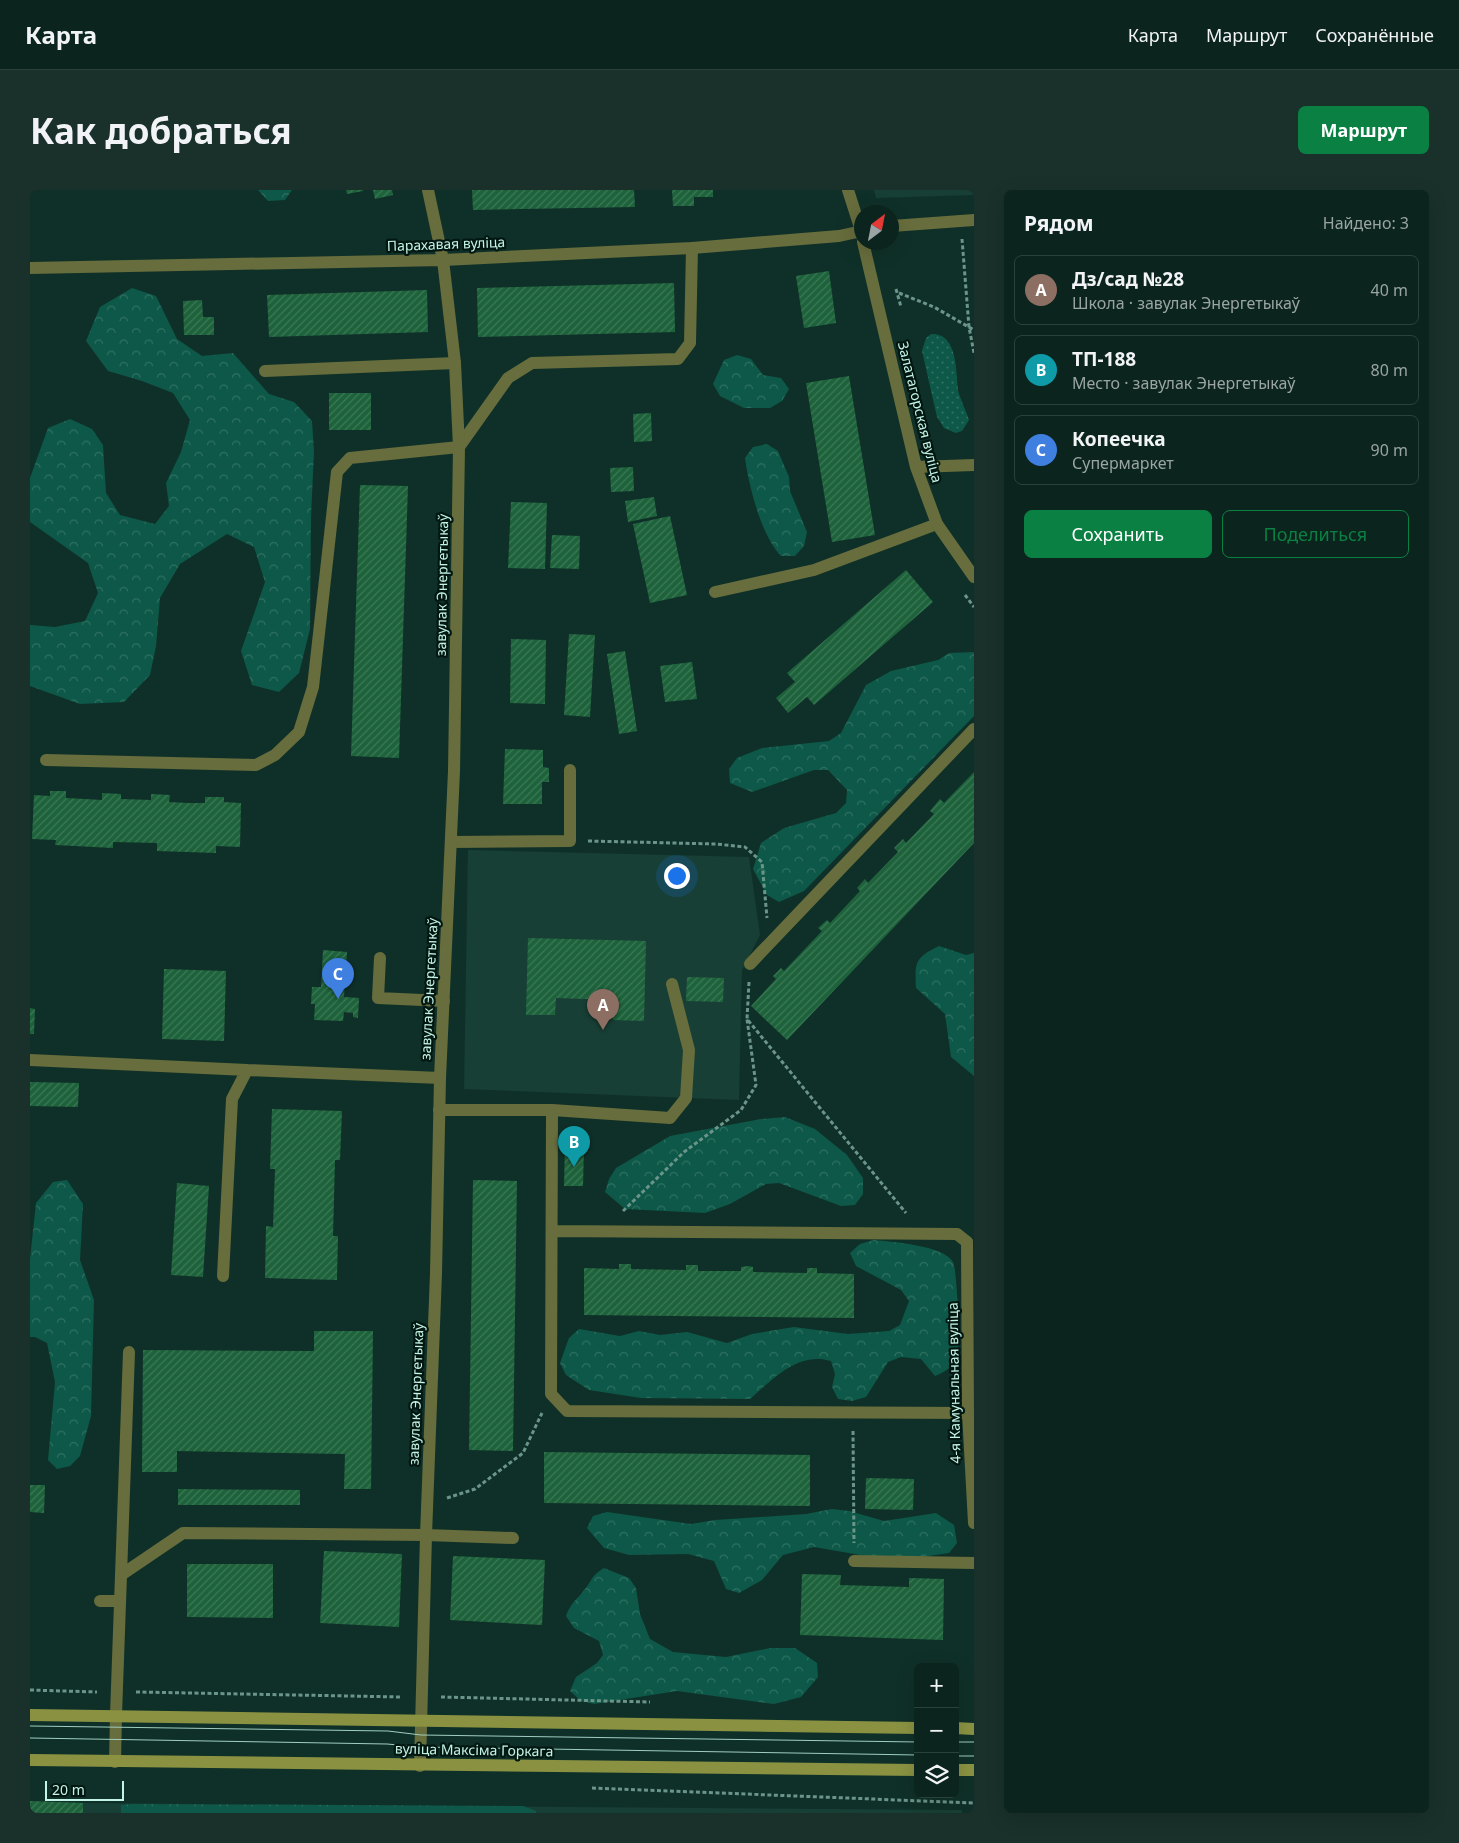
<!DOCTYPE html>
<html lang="ru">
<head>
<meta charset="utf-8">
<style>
	:root { --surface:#0b241e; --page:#19302b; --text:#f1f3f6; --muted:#9aa4a4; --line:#2b413c; --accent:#0b8043 }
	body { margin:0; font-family:"Noto Sans",sans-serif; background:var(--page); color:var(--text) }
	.controls { position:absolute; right:15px; bottom:15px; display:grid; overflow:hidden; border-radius:8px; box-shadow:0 5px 20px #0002 }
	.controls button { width:45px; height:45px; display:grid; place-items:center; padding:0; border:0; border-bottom:1px solid var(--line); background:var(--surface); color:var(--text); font:25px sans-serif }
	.compass { position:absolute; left:824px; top:15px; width:45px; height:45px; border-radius:50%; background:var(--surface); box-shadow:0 5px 20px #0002; rotate:32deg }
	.scale { position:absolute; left:15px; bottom:12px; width:79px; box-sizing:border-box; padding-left:5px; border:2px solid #c4f4e5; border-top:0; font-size:14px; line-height:18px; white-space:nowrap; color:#c4f4e5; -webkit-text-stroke:4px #021711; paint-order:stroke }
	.you { position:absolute; left:646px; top:685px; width:18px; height:18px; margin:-12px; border:4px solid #fff; border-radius:50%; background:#1a73e8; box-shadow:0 0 0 8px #1a73e833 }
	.badge { display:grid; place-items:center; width:32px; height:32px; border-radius:50%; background:var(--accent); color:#fff; font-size:16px; font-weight:700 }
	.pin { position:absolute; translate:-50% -41px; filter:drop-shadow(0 1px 2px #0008) }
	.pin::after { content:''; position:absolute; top:26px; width:18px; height:15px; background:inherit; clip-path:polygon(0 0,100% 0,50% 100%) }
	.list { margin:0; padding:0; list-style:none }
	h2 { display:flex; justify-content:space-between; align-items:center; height:65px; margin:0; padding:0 20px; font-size:21px }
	h2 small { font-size:16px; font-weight:400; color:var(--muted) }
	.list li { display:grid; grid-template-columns:32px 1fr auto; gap:15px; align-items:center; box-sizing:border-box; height:70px; margin:0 10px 10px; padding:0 10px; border:1px solid var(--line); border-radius:8px }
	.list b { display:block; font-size:19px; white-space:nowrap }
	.list p { margin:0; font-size:16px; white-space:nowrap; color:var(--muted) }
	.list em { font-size:16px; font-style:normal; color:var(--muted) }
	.actions { display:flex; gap:10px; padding:15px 20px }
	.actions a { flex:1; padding:11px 0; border:1px solid var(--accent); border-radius:8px; text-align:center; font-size:18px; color:var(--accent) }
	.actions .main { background:var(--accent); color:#fff }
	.icon { flex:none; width:28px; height:28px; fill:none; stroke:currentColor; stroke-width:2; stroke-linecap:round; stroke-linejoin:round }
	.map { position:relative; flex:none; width:944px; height:1623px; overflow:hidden; border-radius:8px }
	header { display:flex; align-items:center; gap:30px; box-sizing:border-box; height:70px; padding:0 25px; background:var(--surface); border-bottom:1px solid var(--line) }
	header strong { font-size:24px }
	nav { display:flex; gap:28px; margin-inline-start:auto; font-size:18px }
	.intro { display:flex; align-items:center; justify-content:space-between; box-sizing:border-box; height:120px; padding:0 30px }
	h1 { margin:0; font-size:35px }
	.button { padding:12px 22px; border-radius:8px; background:var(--accent); color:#fff; font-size:18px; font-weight:700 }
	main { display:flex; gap:30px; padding:0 30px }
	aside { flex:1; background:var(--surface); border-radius:8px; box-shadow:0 5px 20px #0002 }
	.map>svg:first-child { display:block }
</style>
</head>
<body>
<header>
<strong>Карта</strong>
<nav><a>Карта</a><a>Маршрут</a><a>Сохранённые</a></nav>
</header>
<div class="intro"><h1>Как добраться</h1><a class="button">Маршрут</a></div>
<main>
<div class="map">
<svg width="944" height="1623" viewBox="0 0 944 1623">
	<defs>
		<pattern id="grass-dots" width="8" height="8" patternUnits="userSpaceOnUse" patternTransform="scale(1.25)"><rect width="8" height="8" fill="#0d5848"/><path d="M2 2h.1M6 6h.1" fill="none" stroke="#2f7162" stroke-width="1.8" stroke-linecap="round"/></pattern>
		<pattern id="forest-crowns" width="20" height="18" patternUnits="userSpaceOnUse" patternTransform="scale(1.25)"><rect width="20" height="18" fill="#0d5848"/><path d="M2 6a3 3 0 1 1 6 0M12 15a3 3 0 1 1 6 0" fill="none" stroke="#2f7162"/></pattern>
		<pattern id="building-hatch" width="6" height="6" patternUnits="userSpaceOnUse" patternTransform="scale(1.25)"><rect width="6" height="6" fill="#1d623b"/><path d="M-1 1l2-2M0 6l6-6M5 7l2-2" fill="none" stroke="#3c7957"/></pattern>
	</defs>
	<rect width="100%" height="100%" fill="#0f3028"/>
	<path fill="#183f35" d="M844,0H944V5L846,8Z
		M438,660L719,667L730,745L712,780L709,910L434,899Z
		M0,1611L53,1613L932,1620V1623H0Z"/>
	<path fill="url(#grass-dots)" d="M901,144C930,143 925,186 929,204C932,213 936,221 939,230L932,241L926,243L914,238L907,227L892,161L896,148Z"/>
	<path fill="url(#forest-crowns)" d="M228,0H262L255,10L238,11Z
		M102,98L126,106L147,149L172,166L203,163L239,204L264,212L282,231L284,262L281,326L280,439L269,483L249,502L222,495L211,461L235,392L224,357L197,344L150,374L130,408L126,456L120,485L94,512L50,514L0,496V435L25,437L55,431L68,403L58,373L0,332V288L18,238L40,229L62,239L73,255L76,303L90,325L125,334L139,316L136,293L151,262L160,230L143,203L112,191L78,181L56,151L70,117Z
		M707,165L721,169L733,185L751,188L759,199L752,211L740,218H714L690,206L683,194L694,170Z
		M737,254L748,261L759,287L760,301L777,342L774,356L765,366H751C731,345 719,297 715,268L723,257Z
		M944,462V526L774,701L749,712L737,705L723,679L731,653L754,638L806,623L816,613L817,600L798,580H784L722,602L700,593L699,579L707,568L732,558L799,551L811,543L836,495L861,481L908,470L919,463Z
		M909,756L936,765L944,763V886L921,867L915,824L886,798C885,773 884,768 909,756Z
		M755,927L785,939L817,965L833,988V1004L825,1015L811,1016L749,993L736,994L700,1014L675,1023L595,1019L575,1002L579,989L586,978L640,946L731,929Z
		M37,990L53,1014L50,1070L64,1110L61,1226L50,1266L40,1276L27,1279L18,1270L25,1192L17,1153L5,1147H0V1069L6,1013L23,992Z
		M844,1050C862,1052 913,1055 923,1072C927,1078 930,1155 928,1163C925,1176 915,1182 905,1186L891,1169L871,1167L858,1172L836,1207L822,1211L808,1209L802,1197L805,1184L801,1171C768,1161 743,1189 720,1209L611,1208L559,1200L536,1185L530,1173L539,1148L549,1139L590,1146L609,1141L630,1145L657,1142L697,1153L722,1144L764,1137L818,1144L859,1141L870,1135L879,1111L871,1100L826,1076L820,1063L830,1054Z
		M802,1319L819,1321L854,1331L906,1323L924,1335L927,1353L919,1363L865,1371L784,1357L753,1365L732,1390L709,1403L696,1399L684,1371L658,1364L599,1365L574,1358L557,1338L563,1326L577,1322L661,1334L685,1330L776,1324Z
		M574,1378L599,1388L606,1398L610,1424L620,1449L643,1462L696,1467L740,1458H765L787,1473L788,1487L771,1507L744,1514L647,1501L564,1514L551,1511L540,1501L546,1487L567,1473L573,1465L569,1451L544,1438L536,1426C542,1411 546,1411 555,1399C564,1388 560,1387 574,1378Z
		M103,1614L493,1616L506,1621V1623H91V1615Z"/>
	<path fill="url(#building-hatch)" d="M316,0H333V1L317,4Z
		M343,0H362L363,5L345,9Z
		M442,0H604L605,17L443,20Z
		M642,0H683V7H664V16H643Z
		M799,81L806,133L774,138L766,86Z
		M644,93L645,142L448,147L447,98Z
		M397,100L398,142L239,147L237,105Z
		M172,110L173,127H184V145H154L153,111Z
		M819,186L845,345L802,352L776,193Z
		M299,203H341V240H299Z
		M621,223L622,251L604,252L603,224Z
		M603,277L604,301L581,302L580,278Z
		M330,295L378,296L369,568L321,566Z
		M624,307L627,326L598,332L595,311Z
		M481,312L517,313L515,379L478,378Z
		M640,326L657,405L620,413L603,334Z
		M522,345L550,346L549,379L520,378Z
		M876,380L903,412L784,515L777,507L758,523L746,508L765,492L757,483Z
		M539,444L565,445L560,527L534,525Z
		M481,449L516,450L515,514L480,513Z
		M595,461L607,541L589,544L577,464Z
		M662,472L667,509L635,512L630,476Z
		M475,559L513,560V577L519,578V592H512V614H473Z
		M944,582V653L757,850L721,816L746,789L743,786L751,778L754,781L792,741L788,738L797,730L800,733L830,701L827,698L835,689L838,693L868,662L864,658L873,649L876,653L904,624L900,621L910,609L914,613Z
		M20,601H36V608L55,609L72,610V603L91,604V609L121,610V604L140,605L139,612L158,613H175V607H194V612L211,613L210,657L186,656V663L127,661V653L83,652V658L25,655L26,650L2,649L4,605L20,606Z
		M498,748L616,751L614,831L583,830V810L526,808L525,825H496Z
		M293,760L317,762L314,807L329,808L328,828L323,827V823L314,822L313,831L284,830L285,814H281L282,797H291Z
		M134,779L196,781L194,851L132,849Z
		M657,787L694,788L693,812L656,811Z
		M0,818L5,819L4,844H0Z
		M0,892L49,893L48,917L0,916Z
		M242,919L312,921L310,970H305L303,1046H308L307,1090L235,1088L236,1036L243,1037L245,979H240Z
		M535,956L554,957L553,996H534Z
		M443,990L487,991L483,1261L439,1260Z
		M147,993L179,996L173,1087L141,1085Z
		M589,1074H601V1079L656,1080V1075H668V1081H711V1077L718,1076L723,1077V1082L777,1083V1078H787V1083L824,1084V1128L554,1125V1078L589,1079Z
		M284,1141H343L341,1299H314L315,1264L147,1261V1282H112L113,1160L284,1161Z
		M514,1262L780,1265V1316L514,1313Z
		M836,1288L884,1289L883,1320L835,1319Z
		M0,1295H15L14,1323L0,1322Z
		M148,1299L270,1300V1315H148Z
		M294,1361L372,1364L369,1437L290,1433Z
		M423,1366L515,1370L512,1435L420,1430Z
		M157,1374H243V1428L157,1427Z
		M772,1384L811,1385L810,1395L879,1397V1388L914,1389L913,1450L770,1445Z
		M0,1611L53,1613V1623H0Z"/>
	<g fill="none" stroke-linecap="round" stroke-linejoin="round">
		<path stroke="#6c958a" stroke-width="3" stroke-dasharray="4 2.5" stroke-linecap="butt" d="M932,49L939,137L944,163
			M866,99L871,117
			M869,103L904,117L944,140
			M935,405L944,417
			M558,651L686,654L715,657L732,672L737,728
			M719,792L717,829L876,1023
			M593,1021L654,962L711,920L726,895L717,829
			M823,1241L824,1353
			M417,1308L445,1299L493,1263L512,1223
			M0,1500L67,1502
			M106,1502L372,1507
			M411,1507L620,1512
			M562,1598L944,1613"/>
		<path stroke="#676d3c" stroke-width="12" d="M398,0L413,70
			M235,181L425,173
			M685,402L784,380L907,334
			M16,570L226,575L245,565L269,542L283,497L307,282L320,268L429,257L478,188L502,173L648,169L660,153L662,58
			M422,652L540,651V580
			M350,768L348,808L414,811
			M720,774L944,539
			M0,870L217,880
			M409,920H522L521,1204L537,1221L938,1223
			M522,920L640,928L656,908L659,860L642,794
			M522,1041L927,1044L937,1052
			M193,1086L202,909L217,880L410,888
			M824,1371L944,1373
			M91,1385L153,1343L396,1345L483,1348
			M70,1411H90
			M86,1525L99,1162"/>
		<path stroke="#676d3c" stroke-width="12" d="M818,0L832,44
			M862,36L944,30
			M833,52L886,277L907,334L944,387
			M0,78L413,70L662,58L809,46L832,41
			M886,277L944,275
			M937,1052L938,1223L944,1333
			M85,1572L86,1525
			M390,1576L396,1345L406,1083L410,888L424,581L429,257L425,173L413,70"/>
		<path stroke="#8a9242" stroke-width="12" d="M0,1525L888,1538
			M925,1538L944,1539
			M0,1570L888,1580
			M925,1580H944"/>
		<path stroke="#a1cec0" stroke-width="1" d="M0,1536L358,1541L391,1545L888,1552
			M0,1548L357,1554L391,1557L888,1565
			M925,1552H944
			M925,1566H944"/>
	</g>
	<g text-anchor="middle" stroke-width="4.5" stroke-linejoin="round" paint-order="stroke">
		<g font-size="14" fill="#c4f4e5" stroke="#021711">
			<text transform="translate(416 54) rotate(-2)" y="5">Парахавая вуліца</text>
			<text transform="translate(890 222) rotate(76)" y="5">Залатагорская вуліца</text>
			<text transform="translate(412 395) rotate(-89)" y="5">завулак Энергетыкаў</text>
			<text transform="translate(399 799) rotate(-87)" y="5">завулак Энергетыкаў</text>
			<text transform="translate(924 1193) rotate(-91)" y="5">4-я Камунальная вуліца</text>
			<text transform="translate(386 1204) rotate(-88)" y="5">завулак Энергетыкаў</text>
			<text transform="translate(444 1560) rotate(1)" y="5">вуліца Максіма Горкага</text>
		</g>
	</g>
</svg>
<div class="controls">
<button>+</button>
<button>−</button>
<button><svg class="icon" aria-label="layers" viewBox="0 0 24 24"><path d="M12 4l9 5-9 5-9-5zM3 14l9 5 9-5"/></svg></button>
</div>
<svg class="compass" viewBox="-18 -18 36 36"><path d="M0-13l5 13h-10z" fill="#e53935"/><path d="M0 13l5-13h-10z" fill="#9aa4a4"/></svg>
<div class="scale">20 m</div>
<div class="you"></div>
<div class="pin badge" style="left:573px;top:840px;background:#8d6e63">A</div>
<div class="pin badge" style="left:544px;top:977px;background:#0f9aa8">B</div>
<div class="pin badge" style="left:308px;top:809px;background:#3f7fe0">C</div>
</div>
<aside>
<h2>Рядом<small>Найдено: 3</small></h2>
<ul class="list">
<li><span class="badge" style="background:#8d6e63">A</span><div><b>Дз/сад №28</b><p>Школа · завулак Энергетыкаў</p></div><em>40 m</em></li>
<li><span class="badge" style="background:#0f9aa8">B</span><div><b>ТП-188</b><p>Место · завулак Энергетыкаў</p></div><em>80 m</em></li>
<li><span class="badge" style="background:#3f7fe0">C</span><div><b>Копеечка</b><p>Супермаркет</p></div><em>90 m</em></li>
</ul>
<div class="actions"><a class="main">Сохранить</a><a>Поделиться</a></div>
</aside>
</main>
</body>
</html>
